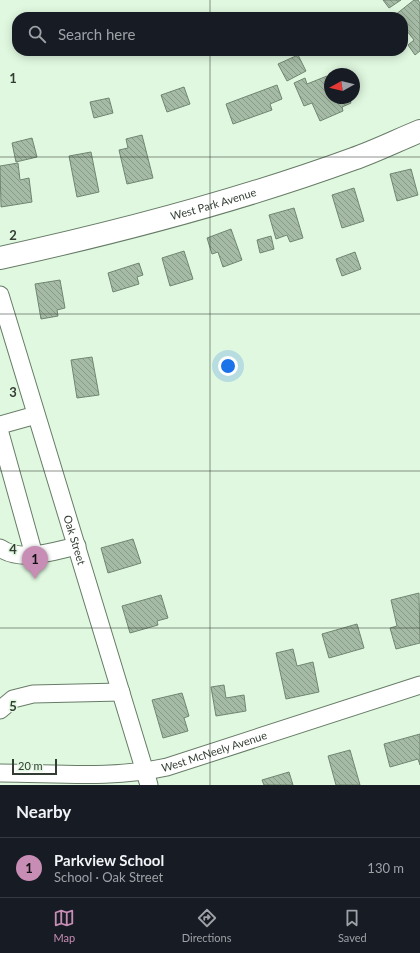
<!DOCTYPE html>
<html lang="en">
<head>
<meta charset="utf-8">
<style>
	:root { --surface:#171b24; --page:#242831; --text:#f1f3f6; --muted:#9ea1a6; --line:#363941; --accent:#c88db5 }
	body { margin:0; font-family:Lato,sans-serif; background:var(--page); color:var(--text) }
	.compass { position:absolute; left:324px; top:68px; width:36px; height:36px; border-radius:50%; background:var(--surface); box-shadow:0 2px 10px #0003; rotate:262deg }
	.scale { position:absolute; left:12px; bottom:10px; width:45px; box-sizing:border-box; padding-left:4px; border:2px solid #333d33; border-top:0; font-size:11px; line-height:14px; white-space:nowrap; color:#333d33; -webkit-text-stroke:3px #e0f8e0; paint-order:stroke }
	.you { position:absolute; left:228px; top:366px; width:14px; height:14px; margin:-10px; border:3px solid #fff; border-radius:50%; background:#1a73e8; box-shadow:0 0 0 6px #1a73e833 }
	.badge { display:grid; place-items:center; width:26px; height:26px; border-radius:50%; background:var(--accent); color:#111; font-size:13px; font-weight:700 }
	.pin { position:absolute; translate:-50% -33px; filter:drop-shadow(0 1px 2px #0008) }
	.pin::after { content:''; position:absolute; top:21px; width:14px; height:12px; background:inherit; clip-path:polygon(0 0,100% 0,50% 100%) }
	.list { margin:0; padding:0; list-style:none }
	h2 { display:flex; justify-content:space-between; align-items:center; height:52px; margin:0; padding:0 16px; font-size:17px }
	h2 small { font-size:13px; font-weight:400; color:var(--muted) }
	.list li { display:grid; grid-template-columns:26px 1fr auto; gap:12px; align-items:center; box-sizing:border-box; height:60px; padding:0 16px; border-top:1px solid var(--line) }
	.list b { display:block; font-size:15px; white-space:nowrap }
	.list p { margin:0; font-size:13px; white-space:nowrap; color:var(--muted) }
	.list em { font-size:13px; font-style:normal; color:var(--muted) }
	.icon { flex:none; width:22px; height:22px; fill:none; stroke:currentColor; stroke-width:2; stroke-linecap:round; stroke-linejoin:round }
	.map { position:relative; flex:none; width:420px; height:785px; overflow:hidden }
	.search { position:absolute; background:var(--surface); box-shadow:0 2px 10px #0003; left:12px; right:12px; top:12px; height:44px; display:flex; align-items:center; gap:10px; box-sizing:border-box; padding:0 14px; border-radius:16px; color:var(--muted); font-size:15px }
	.sheet { height:112px; background:var(--surface) }
	nav { display:flex; justify-content:space-around; align-items:center; box-sizing:border-box; height:56px; border-top:1px solid var(--line); background:var(--surface); font-size:11px; color:var(--muted) }
	nav a { display:grid; justify-items:center; gap:2px }
	nav .on { color:var(--accent) }
	.map>svg:first-child { display:block }
</style>
</head>
<body>
<div class="map">
<svg width="420" height="785" viewBox="0 0 420 785">
	<defs>
		<pattern id="building-back-hatch" width="6" height="6" patternUnits="userSpaceOnUse"><rect width="6" height="6" fill="#a5bba5"/><path d="M-1 5l2 2M0 0l6 6M5-1l2 2" fill="none" stroke="#879987"/></pattern>
	</defs>
	<rect width="100%" height="100%" fill="#e0f8e0"/>
	<path fill="url(#building-back-hatch)" stroke="#718671" d="M383,0H401L389,8Z
		M414,0H418L420,3V51L415,55L408,45L414,40L403,26V17H397L395,15Z
		M298,55L306,71L287,81L278,64Z
		M327,76L330,82V98H349L351,103L342,107L343,111L320,121L312,103L304,106L294,83L305,78L307,84Z
		M277,85L282,99L270,104L272,110L233,124L226,104Z
		M184,87L190,104L167,112L161,95Z
		M109,98L113,113L94,118L90,102Z
		M142,135L153,178L127,184L119,150L128,148L126,139Z
		M32,138L37,157L16,162L12,143Z
		M91,152L99,192L77,197L69,156Z
		M18,163L20,180L29,178L32,202L1,207L0,166Z
		M411,169L418,195L397,201L390,174Z
		M354,188L364,221L342,228L332,195Z
		M294,208L303,238L290,242L287,235L276,239L269,215Z
		M231,229L242,260L223,267L218,252L212,254L207,238Z
		M271,236L274,249L260,253L257,240Z
		M184,251L193,279L170,286L162,258Z
		M355,252L361,269L342,276L336,259Z
		M139,263L143,275L137,277L139,284L113,292L108,273Z
		M60,280L65,308L57,310L58,316L41,319L35,284Z
		M92,357L99,395L77,398L71,360Z
		M133,539L141,563L108,573L101,548Z
		M419,593L420,643L396,649L390,628L397,626L391,600Z
		M161,595L168,618L157,621L158,625L130,633L122,606Z
		M357,624L364,648L329,658L322,634Z
		M293,649L297,666L313,662L319,692L286,699L276,653Z
		M224,685L226,698L244,695L246,711L216,716L211,687Z
		M182,693L189,716L184,718L188,731L163,738L152,700Z
		M420,734V765L418,759L390,767L384,744Z
		M350,750L360,785H336L328,756Z
		M289,772L293,785H264L262,780Z"/>
	<g fill="none" stroke-linecap="round" stroke-linejoin="round">
		<defs>
			<g id="minor">
				<path id="s1" d="M0,295L149,785"/>
				<path d="M0,425L36,415"/>
				<path d="M0,433L34,555"/>
				<path d="M0,548C21,563 54,551 77,546"/>
				<path d="M0,710L13,699L33,694L121,692"/>
				<path id="s2" d="M0,773C55,773 113,779 167,767L420,685"/>
			</g>
			<g id="major">
				<path id="s3" d="M0,258C119,232 238,201 353,159C376,151 398,140 420,131"/>
			</g>
		</defs>
		<use href="#minor" stroke="#677c67" stroke-width="19"/>
		<use href="#major" stroke="#677c67" stroke-width="24"/>
		<use href="#minor" stroke="#fff" stroke-width="17"/>
		<use href="#major" stroke="#fff" stroke-width="22"/>
	</g>
	<path fill="none" stroke="#333d33" stroke-width="1" stroke-opacity="0.55" d="M210,0V17M210,51V785M0,157H420M0,314H420M0,471H420M0,628H420"/>
	<g text-anchor="middle" stroke-width="3" stroke-linejoin="round" paint-order="stroke">
		<g font-size="11" fill="#333d33" stroke="#e0f8e0">
			<text dy="4" stroke="none"><textPath href="#s3" startOffset="220">West Park Avenue</textPath></text>
			<text dy="4" stroke="none"><textPath href="#s1" startOffset="256">Oak Street</textPath></text>
			<text dy="4" stroke="none"><textPath href="#s2" startOffset="217">West McNeely Avenue</textPath></text>
		</g>
	</g>
	<g font-size="13" text-anchor="middle" font-weight="bold" fill="#333d33" stroke="#e0f8e0" stroke-width="3" stroke-linejoin="round" paint-order="stroke">
		<text x="13" y="83">1</text>
		<text x="13" y="240">2</text>
		<text x="13" y="397">3</text>
		<text x="13" y="554">4</text>
		<text x="13" y="711">5</text>
	</g>
</svg>
<svg class="compass" viewBox="-18 -18 36 36"><path d="M0-13l5 13h-10z" fill="#e53935"/><path d="M0 13l5-13h-10z" fill="#9ea1a6"/></svg>
<div class="scale">20 m</div>
<div class="you"></div>
<div class="pin badge" style="left:35px;top:579px">1</div>
<div class="search"><svg class="icon" aria-label="search" viewBox="0 0 24 24"><circle cx="10" cy="10" r="6"/><path d="M15 15l6 6"/></svg>Search here</div>
</div>
<section class="sheet">
<h2>Nearby<small></small></h2>
<ul class="list">
<li><span class="badge">1</span><div><b>Parkview School</b><p>School · Oak Street</p></div><em>130 m</em></li>
</ul>
</section>
<nav>
<a class="on"><svg class="icon" aria-label="map" viewBox="0 0 24 24"><path d="M3 6l6-2 6 2 6-2v14l-6 2-6-2-6 2zM9 4v14M15 6v14"/></svg>Map</a>
<a><svg class="icon" aria-label="directions" viewBox="0 0 24 24"><path d="M12 3l9 9-9 9-9-9zM9 14v-3h6M13 9l2 2-2 2"/></svg>Directions</a>
<a><svg class="icon" aria-label="saved" viewBox="0 0 24 24"><path d="M7 4h10v16l-5-4-5 4z"/></svg>Saved</a>
</nav>
</body>
</html>
